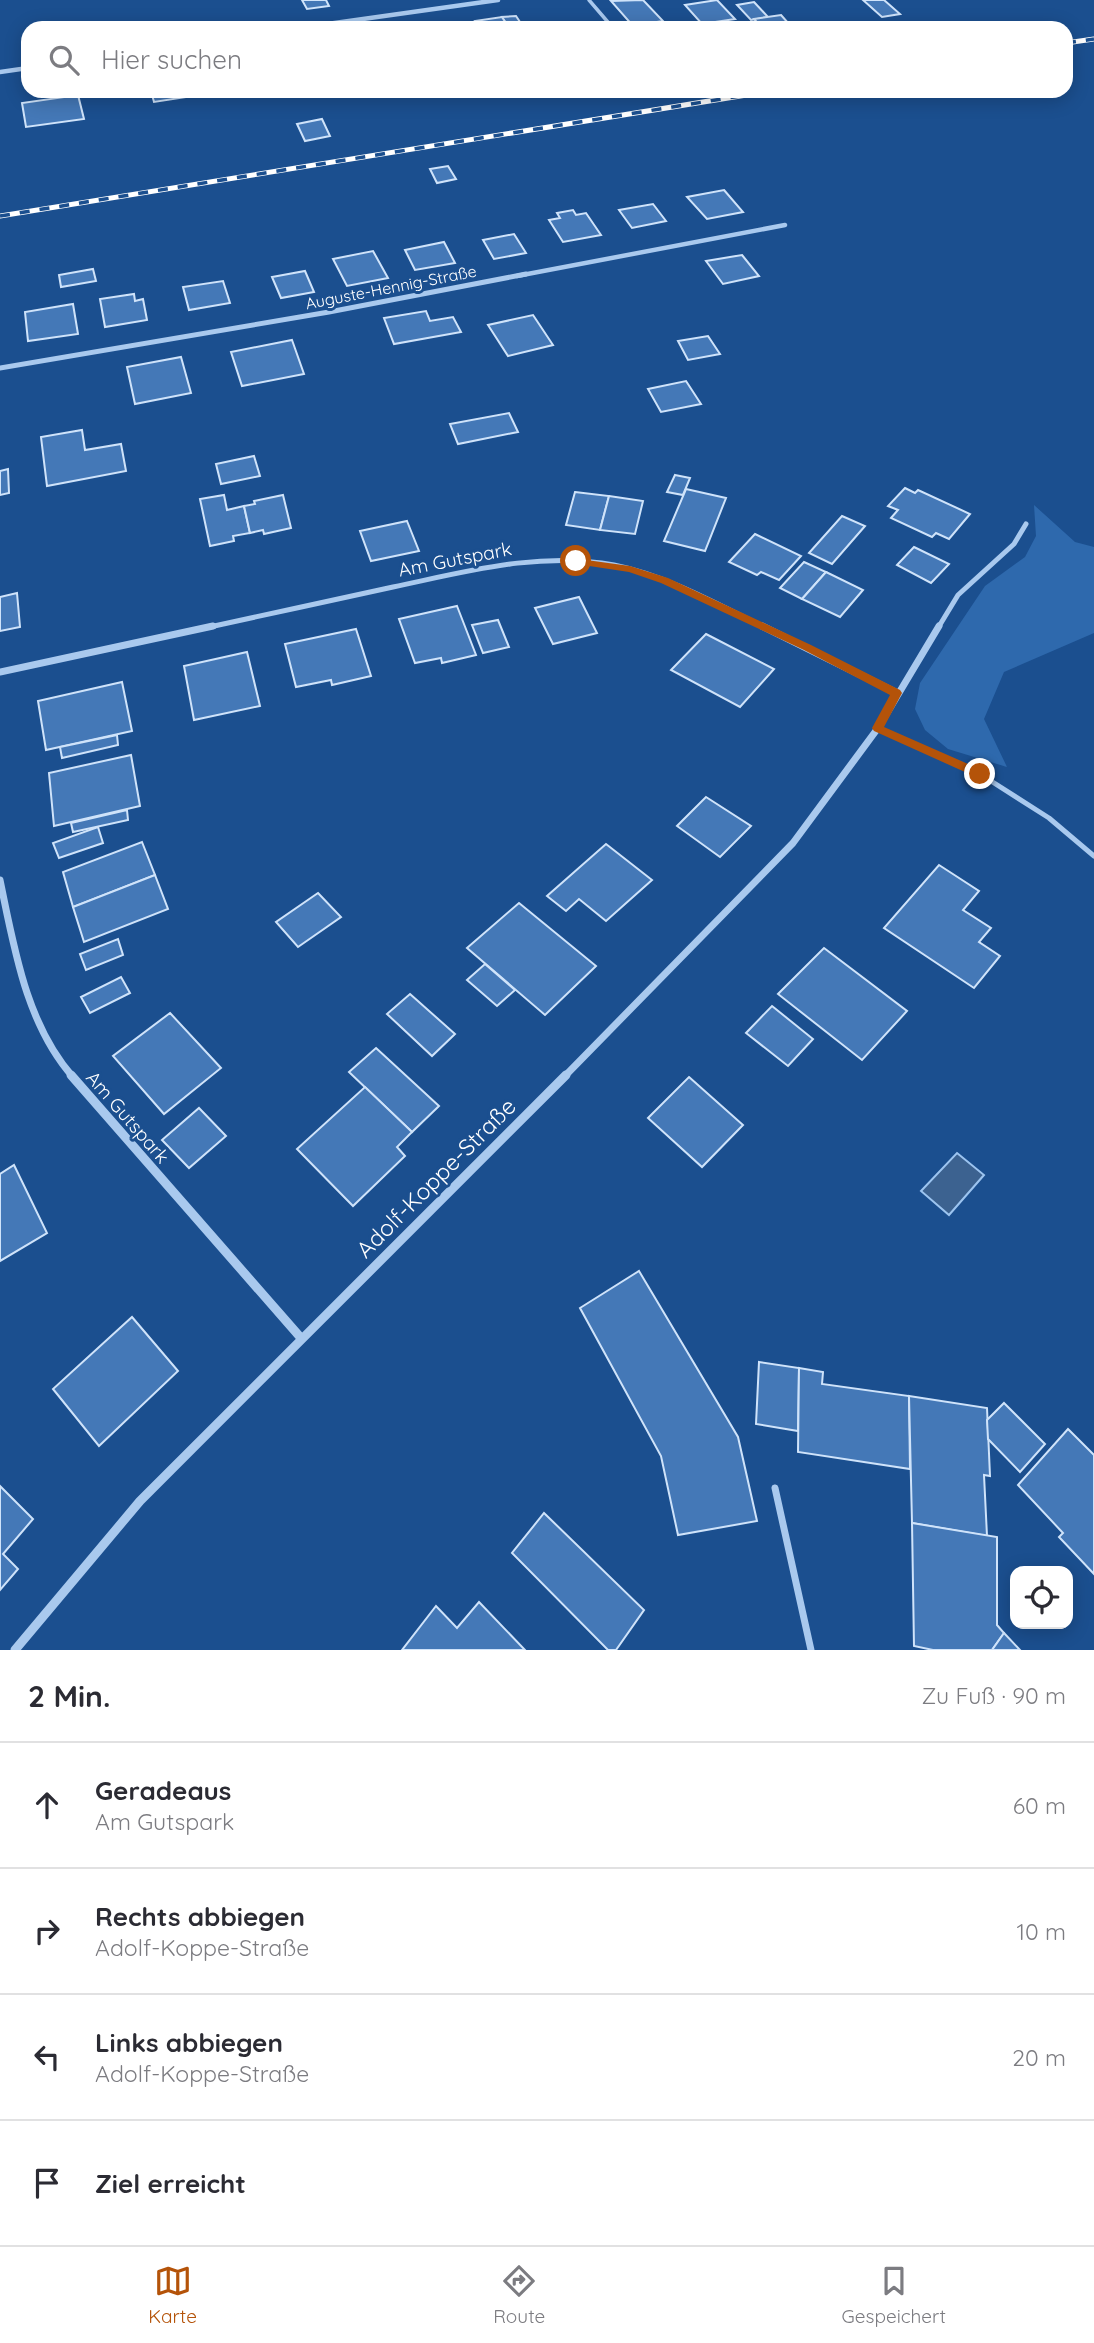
<!DOCTYPE html>
<html lang="de">
<meta charset="utf-8">
<style>
body{margin:0;font-family:Quicksand,sans-serif;background:#f7f7f7;color:#2b2b33}
.controls{position:absolute;right:21px;bottom:21px;display:grid;overflow:hidden;border-radius:14px;box-shadow:0 4px 18px #0003}
.controls button{width:63px;height:63px;display:grid;place-items:center;padding:0;border:0;border-bottom:2px solid #e1e1e2;background:#fff;color:#2b2b33;font:35px sans-serif}
.stop{position:absolute;width:21px;height:21px;margin:-16px;border:5px solid #b45309;border-radius:50%;background:#fff}
.stop.end{background:#b45309;border-color:#fff;box-shadow:0 2px 7px #0008}
.list{margin:0;padding:0;list-style:none}
h2{display:flex;justify-content:space-between;align-items:center;height:91px;margin:0;padding:0 28px;font-size:30px}
h2 small{font-size:23px;font-weight:400;color:#7c7c81}
.list li{display:grid;grid-template-columns:46px 1fr auto;gap:21px;align-items:center;box-sizing:border-box;height:126px;padding:0 28px;border-top:2px solid #e1e1e2}
.list b{display:block;font-size:26px;white-space:nowrap}
.list p{margin:0;font-size:23px;white-space:nowrap;color:#7c7c81}
.list em{font-size:23px;font-style:normal;color:#7c7c81}
.icon{flex:none;width:38px;height:38px;fill:none;stroke:currentColor;stroke-width:2;stroke-linecap:round;stroke-linejoin:round}
.map{position:relative;flex:none;width:1094px;height:1650px;overflow:hidden}
.search{position:absolute;background:#fff;box-shadow:0 4px 18px #0003;left:21px;right:21px;top:21px;height:77px;display:flex;align-items:center;gap:18px;box-sizing:border-box;padding:0 24px;border-radius:21px;color:#7c7c81;font-size:26px}
.sheet{height:595px;background:#fff}
nav{display:flex;justify-content:space-around;align-items:center;box-sizing:border-box;height:98px;border-top:2px solid #e1e1e2;background:#fff;font-size:19px;color:#7c7c81}
nav a{display:grid;justify-items:center;gap:4px}
nav .on{color:#b45309}
.map>svg:first-child{display:block}
.green{fill:#2e69ad}
.water{fill:#3c6290;stroke:#9cc4f0;stroke-width:2}
.building{fill:#4478b7;stroke:#cfe3fa;stroke-width:2}
.lines{fill:none;stroke-linecap:round;stroke-linejoin:round}
.service-far2{stroke:#a9c9ee;stroke-width:3.5}
.service-far1{stroke:#a9c9ee;stroke-width:5}
.service{stroke:#a9c9ee;stroke-width:7}
.minor-far3{stroke:#a9c9ee;stroke-width:4.5}
.minor-far2{stroke:#a9c9ee;stroke-width:5}
.minor-far1{stroke:#a9c9ee;stroke-width:7}
.minor{stroke:#a9c9ee;stroke-width:9}
.rail-casing{stroke:#fff;stroke-width:5}
.rail{stroke:#1b4f8f;stroke-width:3.5;stroke-dasharray:10;stroke-linecap:butt}
.route{fill:#b45309}
.labels{text-anchor:middle;stroke-width:6;stroke-linejoin:round;paint-order:stroke}
.far-street-label{font-size:16px;fill:#fff;stroke:#1b4f8f}
.street-label{font-size:19px;fill:#fff;stroke:#1b4f8f}
.near-street-label{font-size:23px;fill:#fff;stroke:#1b4f8f}
</style>
<div class="map">
<svg width="1094" height="1650" viewBox="0 0 1094 1650">
<rect width="100%" height="100%" fill="#1b4f8f"/>
<polygon class="green" points="1034,505 1075,542 1094,547 1094,633 1004,672 984,719 1007,767 948,749 925,730 915,709 920,683 985,586 1025,557 1036,536"/>
<polygon class="water" points="957,1153 984,1175 949,1215 921,1191"/>
<g class="building">
<polygon points="302,0 326,0 329,6 307,9"/>
<polygon points="643,0 663,21 633,26 611,1"/>
<polygon points="717,0 735,19 702,24 685,5"/>
<polygon points="863,0 884,0 900,14 882,17"/>
<polygon points="754,2 768,17 751,20 737,5"/>
<polygon points="781,15 789,24 762,28 754,19"/>
<polygon points="516,16 524,28 509,28 502,17"/>
<polygon points="502,17 509,28 479,28 475,21"/>
<polygon points="151,91 205,91 206,94 154,102"/>
<polygon points="78,95 84,119 26,127 22,103"/>
<polygon points="322,119 330,136 305,141 297,124"/>
<polygon points="448,166 456,179 437,183 430,169"/>
<polygon points="724,190 743,212 707,219 687,197"/>
<polygon points="653,204 666,221 632,228 619,210"/>
<polygon points="573,210 576,215 586,213 601,235 563,242 549,220 560,218 557,213"/>
<polygon points="514,234 526,253 494,259 483,240"/>
<polygon points="444,242 455,263 415,270 405,250"/>
<polygon points="373,251 388,278 347,286 333,259"/>
<polygon points="742,255 759,276 723,284 706,261"/>
<polygon points="93,269 96,281 61,287 59,275"/>
<polygon points="305,271 314,292 281,298 272,277"/>
<polygon points="223,281 230,303 189,310 183,287"/>
<polygon points="134,294 135,301 143,299 147,320 105,327 100,299"/>
<polygon points="73,304 78,334 28,341 25,312"/>
<polygon points="426,311 430,321 453,317 461,332 394,344 384,318"/>
<polygon points="533,315 553,345 508,356 488,325"/>
<polygon points="708,336 720,354 688,360 678,341"/>
<polygon points="292,340 304,374 242,386 231,352"/>
<polygon points="181,357 191,393 135,404 127,367"/>
<polygon points="686,381 701,404 661,412 648,389"/>
<polygon points="509,413 518,432 458,444 450,424"/>
<polygon points="82,430 85,450 121,444 126,471 47,486 41,437"/>
<polygon points="254,456 260,476 221,484 216,464"/>
<polygon points="8,469 9,493 0,495 0,471"/>
<polygon points="675,475 690,478 683,495 667,492"/>
<polygon points="905,488 915,493 918,490 970,514 949,539 936,533 932,537 891,518 898,510 888,506"/>
<polygon points="686,489 726,498 705,551 664,541"/>
<polygon points="575,492 609,496 600,530 566,525"/>
<polygon points="224,495 227,510 244,506 250,533 233,536 234,541 210,546 200,499"/>
<polygon points="283,495 291,528 264,534 263,530 250,533 244,506 255,504 254,501"/>
<polygon points="609,496 643,501 635,534 600,530"/>
<polygon points="842,516 865,526 832,564 809,553"/>
<polygon points="407,521 419,551 371,561 360,531"/>
<polygon points="755,534 801,556 779,580 761,572 757,575 729,562"/>
<polygon points="914,547 949,564 931,583 897,565"/>
<polygon points="804,562 826,572 802,599 780,588"/>
<polygon points="826,572 863,590 840,617 802,599"/>
<polygon points="17,593 20,627 0,631 0,597"/>
<polygon points="579,597 597,633 553,644 535,608"/>
<polygon points="457,606 476,655 442,663 441,658 415,663 399,619"/>
<polygon points="498,620 509,647 483,653 472,625"/>
<polygon points="356,629 371,676 332,685 331,680 296,687 285,644"/>
<polygon points="706,634 774,669 740,707 671,670"/>
<polygon points="247,652 260,706 194,720 184,666"/>
<polygon points="122,682 132,731 46,750 38,701"/>
<polygon points="117,735 118,745 62,758 60,747"/>
<polygon points="131,755 140,806 54,826 49,773"/>
<polygon points="706,797 751,826 720,857 677,826"/>
<polygon points="127,810 128,820 73,832 71,823"/>
<polygon points="98,827 103,843 59,858 53,843"/>
<polygon points="142,842 155,875 73,907 63,872"/>
<polygon points="606,844 652,880 606,921 579,899 566,911 547,896"/>
<polygon points="939,865 979,891 963,910 991,928 979,942 1000,956 974,988 884,928"/>
<polygon points="155,875 168,909 84,942 73,907"/>
<polygon points="318,893 341,917 298,947 276,922"/>
<polygon points="519,903 596,966 545,1015 467,948"/>
<polygon points="118,939 123,955 86,970 80,954"/>
<polygon points="824,948 907,1011 862,1060 778,994"/>
<polygon points="485,964 515,990 497,1006 467,980"/>
<polygon points="121,977 130,993 90,1013 81,997"/>
<polygon points="410,994 455,1034 432,1056 387,1014"/>
<polygon points="772,1006 813,1039 788,1066 746,1033"/>
<polygon points="170,1013 221,1068 164,1114 113,1056"/>
<polygon points="376,1048 439,1106 412,1132 349,1072"/>
<polygon points="689,1077 743,1125 702,1167 648,1118"/>
<polygon points="365,1087 412,1132 397,1147 405,1156 353,1206 297,1149"/>
<polygon points="199,1108 226,1136 189,1168 162,1140"/>
<polygon points="14,1165 47,1233 0,1261 0,1174"/>
<polygon points="639,1271 738,1437 757,1521 678,1535 661,1456 580,1308"/>
<polygon points="132,1317 178,1371 99,1446 53,1389"/>
<polygon points="759,1362 799,1368 798,1431 756,1424"/>
<polygon points="799,1368 823,1372 822,1384 909,1396 910,1469 798,1452"/>
<polygon points="909,1396 987,1408 990,1476 984,1475 987,1536 912,1523"/>
<polygon points="1004,1403 1045,1444 1020,1472 988,1439 987,1420"/>
<polygon points="1068,1429 1094,1455 1094,1574 1059,1537 1063,1533 1018,1485"/>
<polygon points="0,1486 33,1519 3,1554 18,1569 0,1590"/>
<polygon points="544,1513 644,1610 616,1650 608,1650 512,1553"/>
<polygon points="912,1523 997,1537 997,1625 1004,1633 992,1650 933,1650 914,1646"/>
<polygon points="479,1602 525,1650 402,1650 436,1606 457,1628"/>
<polygon points="1004,1633 1020,1650 992,1650"/>
</g>
<g class="lines">
<polyline class="service-far2" points="589,0 613,28"/>
<polyline class="service-far1" points="878,728 980,774 1049,818 1094,856"/>
<polyline class="service" points="775,1488 811,1650"/>
<g class="minor-far3">
<polyline points="243,28 246,28"/>
<polyline points="299,28 498,0"/>
<polyline points="0,72 28,68"/>
<polyline points="517,276 785,225"/>
</g>
<g class="minor-far2">
<polyline points="0,368 329,312 526,274"/>
<path d="M205,628C268,614 330,601 393,587C465,572 539,551 614,565C668,576 717,604 766,628"/>
<polyline points="938,628 958,595 1014,544 1026,524"/>
</g>
<g class="minor-far1">
<polyline points="762,626 897,693"/>
<polyline points="0,672 213,626"/>
<path d="M0,880C14,947 26,1024 73,1077"/>
<polyline points="564,1077 793,843 878,728 939,626"/>
</g>
<g class="minor">
<polyline points="71,1075 301,1338"/>
<polyline points="15,1650 140,1501 566,1075"/>
</g>
<g class="rail-casing">
<g id="rail">
<polyline points="1066,43 1094,39"/>
<polyline points="0,216 771,91"/>
</g>
</g>
<use href="#rail" class="rail"/>
</g>
<polygon class="route" points="572,558 630,566 668,578 811,645 900,690 902,693 884,727 984,771 986,774 980,778 976,777 874,731 872,728 890,695 804,650 661,583 629,572 576,564 571,561"/>
<g class="labels">
<g class="far-street-label">
<text transform="translate(391 287) rotate(-11)" y="6">Auguste-Hennig-Straße</text>
</g>
<g class="street-label">
<text transform="translate(455 559) rotate(-11)" y="7">Am Gutspark</text>
<text transform="translate(128 1117) rotate(49)" y="7">Am Gutspark</text>
</g>
<g class="near-street-label">
<text transform="translate(436 1178) rotate(-45)" y="8">Adolf-Koppe-Straße</text>
</g>
</g>
</svg>
<div class="controls">
<button><svg class="icon" aria-label="locate" viewBox="0 0 24 24"><circle cx="12" cy="12" r="6"/><path d="M12 2v4M12 18v4M2 12h4M18 12h4"/></svg></button>
</div>
<div class="stop" style="left:576px;top:561px"></div>
<div class="stop end" style="left:980px;top:774px"></div>
<div class="search"><svg class="icon" aria-label="search" viewBox="0 0 24 24"><circle cx="10" cy="10" r="6"/><path d="M15 15l6 6"/></svg>Hier suchen</div>
</div>
<section class="sheet">
<h2>2 Min.<small>Zu Fuß · 90 m</small></h2>
<ul class="list">
<li><svg class="icon" aria-label="ahead" viewBox="0 0 24 24"><path d="M12 20V5M6 11l6-6 6 6"/></svg><div><b>Geradeaus</b><p>Am Gutspark</p></div><em>60 m</em></li>
<li><svg class="icon" aria-label="right" viewBox="0 0 24 24"><path d="M7 20v-9h11M14 6l5 5-5 5"/></svg><div><b>Rechts abbiegen</b><p>Adolf-Koppe-Straße</p></div><em>10 m</em></li>
<li><svg class="icon" aria-label="left" viewBox="0 0 24 24"><path d="M17 20v-9H6M10 6l-5 5 5 5"/></svg><div><b>Links abbiegen</b><p>Adolf-Koppe-Straße</p></div><em>20 m</em></li>
<li><svg class="icon" aria-label="arrive" viewBox="0 0 24 24"><path d="M6 21V4h12l-3 4 3 4H6"/></svg><div><b>Ziel erreicht</b></div></li>
</ul>
</section>
<nav>
<a class="on"><svg class="icon" aria-label="map" viewBox="0 0 24 24"><path d="M3 6l6-2 6 2 6-2v14l-6 2-6-2-6 2zM9 4v14M15 6v14"/></svg>Karte</a>
<a><svg class="icon" aria-label="directions" viewBox="0 0 24 24"><path d="M12 3l9 9-9 9-9-9zM9 14v-3h6M13 9l2 2-2 2"/></svg>Route</a>
<a><svg class="icon" aria-label="saved" viewBox="0 0 24 24"><path d="M7 4h10v16l-5-4-5 4z"/></svg>Gespeichert</a>
</nav>
